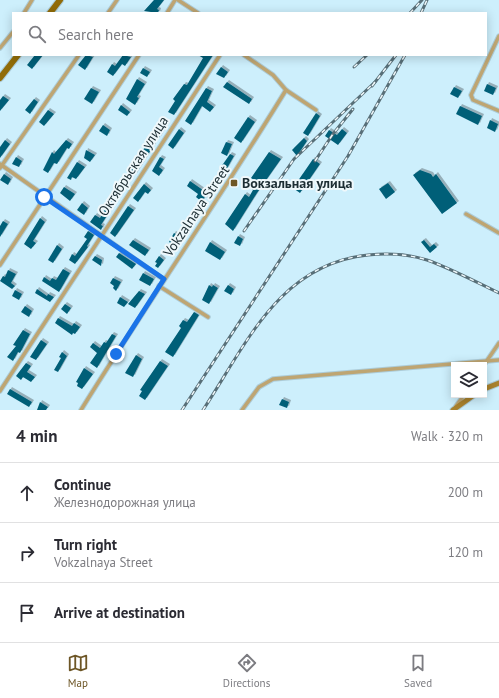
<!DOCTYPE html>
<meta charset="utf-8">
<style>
body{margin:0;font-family:"PT Sans",sans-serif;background:#f7f7f7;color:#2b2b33}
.controls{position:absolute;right:12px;bottom:12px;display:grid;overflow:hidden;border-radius:0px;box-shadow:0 2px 10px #0003}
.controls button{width:36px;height:36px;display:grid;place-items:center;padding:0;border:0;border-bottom:1px solid #e1e1e2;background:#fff;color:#2b2b33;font:20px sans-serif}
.stop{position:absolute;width:12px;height:12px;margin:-9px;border:3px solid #1a73e8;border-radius:50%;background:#fff}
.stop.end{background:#1a73e8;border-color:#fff;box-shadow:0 1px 4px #0008}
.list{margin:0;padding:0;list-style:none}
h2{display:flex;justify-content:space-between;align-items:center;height:52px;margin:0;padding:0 16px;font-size:17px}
h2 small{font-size:13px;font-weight:400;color:#7c7c81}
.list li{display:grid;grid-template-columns:26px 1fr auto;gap:12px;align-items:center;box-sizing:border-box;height:60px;padding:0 16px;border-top:1px solid #e1e1e2}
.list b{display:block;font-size:15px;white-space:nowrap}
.list p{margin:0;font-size:13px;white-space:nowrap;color:#7c7c81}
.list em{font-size:13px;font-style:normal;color:#7c7c81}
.icon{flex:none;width:22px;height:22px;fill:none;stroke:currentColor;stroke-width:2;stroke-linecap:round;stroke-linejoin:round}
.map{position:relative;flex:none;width:499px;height:410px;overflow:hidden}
.search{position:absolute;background:#fff;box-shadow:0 2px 10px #0003;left:12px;right:12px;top:12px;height:44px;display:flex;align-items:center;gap:10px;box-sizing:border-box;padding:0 14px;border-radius:0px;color:#7c7c81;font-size:15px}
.sheet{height:232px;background:#fff}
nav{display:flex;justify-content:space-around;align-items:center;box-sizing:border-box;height:56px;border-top:1px solid #e1e1e2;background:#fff;font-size:11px;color:#7c7c81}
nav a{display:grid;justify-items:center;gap:2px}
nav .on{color:#6d5626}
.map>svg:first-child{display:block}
.building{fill:#065f78;filter:url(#shadow)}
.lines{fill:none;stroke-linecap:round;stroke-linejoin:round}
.street-casing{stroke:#adccd8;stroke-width:5.5}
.secondary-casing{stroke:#adccd8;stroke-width:7}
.primary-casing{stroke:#adccd8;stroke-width:8}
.street{stroke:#bea572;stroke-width:3.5}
.secondary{stroke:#a9822d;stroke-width:5}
.primary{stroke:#916c08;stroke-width:6}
.rail-casing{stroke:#586f78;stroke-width:3}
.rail{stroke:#eff8fb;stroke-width:1.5;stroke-dasharray:4.5;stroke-linecap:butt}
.route{stroke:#1a73e8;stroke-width:5}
.poi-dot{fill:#6d5626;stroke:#eff8fb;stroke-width:1.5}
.labels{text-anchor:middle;stroke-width:4;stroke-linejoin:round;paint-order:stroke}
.street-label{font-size:14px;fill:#1c2d33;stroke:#eff8fb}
.poi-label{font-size:14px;font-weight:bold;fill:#1c2d33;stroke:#eff8fb;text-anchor:start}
</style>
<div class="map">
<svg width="499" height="410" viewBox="0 0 499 410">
<defs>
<filter id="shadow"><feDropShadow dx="2" dy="-2" stdDeviation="0" flood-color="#0004"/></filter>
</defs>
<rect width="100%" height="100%" fill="#cdeffc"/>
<g class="building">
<polygon points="154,0 164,0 157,9 159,10 158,13 144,11"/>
<polygon points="35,55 43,55 32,69 27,65"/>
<polygon points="86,55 93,57 85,70 78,65"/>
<polygon points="123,55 131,57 125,66 122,64 113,76 107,72 112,64 115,66"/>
<polygon points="198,55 213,55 174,115 168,112 175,101 173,99 184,84 187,85 203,58"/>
<polygon points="221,67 228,72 224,78 216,74"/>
<polygon points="143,68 150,72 147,77 140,73"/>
<polygon points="137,79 145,84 137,97 139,98 135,105 126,99"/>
<polygon points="227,82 252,99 249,104 223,87"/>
<polygon points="487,84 496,88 493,95 484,91"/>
<polygon points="454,87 462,91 458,98 450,94"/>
<polygon points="91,88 99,92 92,104 84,99"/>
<polygon points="206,88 212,91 207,102 214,107 210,112 202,106 191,125 185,121"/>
<polygon points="3,96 9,100 0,111 0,100"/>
<polygon points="34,99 38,102 30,114 25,110"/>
<polygon points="121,105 130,112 127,116 118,110"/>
<polygon points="460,106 482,116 478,125 456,114"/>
<polygon points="48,110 54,114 44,126 39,122"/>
<polygon points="316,113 320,116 308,136 303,133"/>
<polygon points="248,117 255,122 241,143 234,138"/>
<polygon points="164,120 168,123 159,138 153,135"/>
<polygon points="490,120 498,124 495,132 487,128"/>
<polygon points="103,125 110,130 107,136 99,131"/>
<polygon points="179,129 184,133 173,149 168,145"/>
<polygon points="342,129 347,133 338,145 325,136 329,130 337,135"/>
<polygon points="304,138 307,141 297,156 292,150"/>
<polygon points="5,140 10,144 0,158 0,147"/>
<polygon points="66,140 72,144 69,149 67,148 57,164 54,163 48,173 43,170 52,152 54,154"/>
<polygon points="149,141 154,145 135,175 129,171"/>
<polygon points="226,142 232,144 227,156 221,153"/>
<polygon points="86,150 95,155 90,162 84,158"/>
<polygon points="269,152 281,159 257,193 233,231 225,224 245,194 249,197 253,190 249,187 254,180 251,178"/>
<polygon points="230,154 234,156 226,170 221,167"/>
<polygon points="16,157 22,161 19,167 12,164"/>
<polygon points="160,157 164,159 159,167 163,170 159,176 152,171"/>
<polygon points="313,159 320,164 300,193 293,188"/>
<polygon points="77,162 85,167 76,179 72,177 71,180 67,178"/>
<polygon points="420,170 431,174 433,177 436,174 457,203 442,214 413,175"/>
<polygon points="4,174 11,179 8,185 0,180"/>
<polygon points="190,181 210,195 208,198 205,196 202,202 196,197 198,194 187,186"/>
<polygon points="388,183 395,192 386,199 379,189"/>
<polygon points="144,184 151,190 148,194 145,192 138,202 133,198"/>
<polygon points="64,187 75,194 70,201 60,193"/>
<polygon points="117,188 122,192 101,225 103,226 101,230 90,222 95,215 100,218 107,206 105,204"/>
<polygon points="82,203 88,208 84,215 77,210"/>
<polygon points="128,206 134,210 115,237 110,233"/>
<polygon points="40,218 45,222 33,241 36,243 31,249 24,244"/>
<polygon points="3,221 8,224 0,237 0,226"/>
<polygon points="88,231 94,235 87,246 88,247 75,264 69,260 72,254 75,256 87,239 84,237"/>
<polygon points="174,233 179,236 174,245 169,242"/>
<polygon points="238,236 243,239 240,246 234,243"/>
<polygon points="133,240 149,250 145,256 129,245"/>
<polygon points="424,240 430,247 434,244 437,247 430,253 421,242"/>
<polygon points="210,242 225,252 220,260 205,251"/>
<polygon points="57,245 62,249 53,263 48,260"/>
<polygon points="119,253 136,264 132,269 116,257"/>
<polygon points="95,256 102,260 101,266 92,260"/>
<polygon points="159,256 164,260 158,268 155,266 157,263 155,262"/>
<polygon points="63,269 70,273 59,292 42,281 44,277 50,281 52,278 56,280"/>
<polygon points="8,270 16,274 11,283 15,286 12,289 0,281 3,276 5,277"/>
<polygon points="143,273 154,279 150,286 139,280"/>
<polygon points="113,278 121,282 116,291 113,288 114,286 110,283"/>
<polygon points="209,285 212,287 213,285 218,288 209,304 202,300"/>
<polygon points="228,285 234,289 231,295 224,291"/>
<polygon points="37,289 47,296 48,294 54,297 50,302 35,293"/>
<polygon points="15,290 22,294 19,300 12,296"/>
<polygon points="139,291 145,294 135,308 128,304"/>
<polygon points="120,297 128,302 124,307 117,303"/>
<polygon points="65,304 71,308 67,314 61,309"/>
<polygon points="25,306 32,311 29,317 21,312"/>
<polygon points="194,312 199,315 173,357 165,352 181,328 179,326 183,320 187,322"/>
<polygon points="58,318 72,326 74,323 80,327 75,334 73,333 72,335 55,323"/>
<polygon points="23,330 30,334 20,353 18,352 13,361 7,357 16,346 13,345"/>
<polygon points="112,334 116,336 97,368 90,363 97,353 90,347 93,343 100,348 104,342 106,343"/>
<polygon points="41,340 47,344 36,360 30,357"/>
<polygon points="62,352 67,356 58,372 54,370 61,358 59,357"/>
<polygon points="136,355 142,359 133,377 125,373"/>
<polygon points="160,361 168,366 145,400 139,396 142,391 140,390"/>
<polygon points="26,363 31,366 27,372 35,377 31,382 23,377 21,380 16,376"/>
<polygon points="84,368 93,374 82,389 77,386 78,383 76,382"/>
<polygon points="10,389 32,402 29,407 7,394"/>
<polygon points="282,399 289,402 287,408 279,405"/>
<polygon points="40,402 48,407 46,410 37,410"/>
</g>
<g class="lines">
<g class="street-casing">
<g id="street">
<polyline points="178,0 198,13"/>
<polyline points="24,13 32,0"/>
<polyline points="108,13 117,0"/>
<polyline points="167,13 175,0"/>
<polyline points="499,36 471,95 473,100 499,111"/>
<polyline points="0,48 13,32"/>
<polyline points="244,55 273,75 286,90 316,110"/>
<polyline points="0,164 163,279"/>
<polyline points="0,168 79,55"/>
<polyline points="466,214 499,233"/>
<polyline points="0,265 139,55"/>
<polyline points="159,286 208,317"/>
<polyline points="484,365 499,343"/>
<polyline points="0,391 220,55"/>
<polyline points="456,406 464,395"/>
<path d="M81,410C148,302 220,198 286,90"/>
<polyline points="242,410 259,387 273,379 499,360"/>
</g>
</g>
<g class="secondary-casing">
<g id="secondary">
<polyline points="484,389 499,383"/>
<polyline points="453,410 474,395"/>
</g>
</g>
<g class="primary-casing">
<g id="primary">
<polyline points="50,13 60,0"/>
<polyline points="0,78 18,55"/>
</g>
</g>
<use href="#street" class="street"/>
<use href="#secondary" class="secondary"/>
<use href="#primary" class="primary"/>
<g class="rail-casing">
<g id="rail">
<polyline points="410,13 422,0"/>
<polyline points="421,13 427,0"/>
<polyline points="354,67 367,55"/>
<polyline points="372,86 396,55"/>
<polyline points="315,161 333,134 353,109"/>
<polyline points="244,231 294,159 375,82"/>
<polyline points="182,410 348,156 405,55"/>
<path d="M203,410C246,345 279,264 368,255C387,253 408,254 427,260C452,269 476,282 499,293"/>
</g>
</g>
<use href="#rail" class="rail"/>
</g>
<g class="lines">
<polyline class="route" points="44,197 164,279 116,354"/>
</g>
<rect class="poi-dot" x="230" y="179" width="8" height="8" rx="2"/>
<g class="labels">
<g class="street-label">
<text transform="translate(133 166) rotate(-57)" y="5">Октябрьская улица</text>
<text transform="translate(196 211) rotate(-56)" y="5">Vokzalnaya Street</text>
</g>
<g class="poi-label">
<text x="242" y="188">Вокзальная улица</text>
</g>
</g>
</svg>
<div class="controls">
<button><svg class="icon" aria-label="layers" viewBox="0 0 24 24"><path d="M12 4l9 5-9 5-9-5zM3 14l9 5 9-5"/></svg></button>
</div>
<div class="stop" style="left:44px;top:197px"></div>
<div class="stop end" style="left:116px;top:354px"></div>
<div class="search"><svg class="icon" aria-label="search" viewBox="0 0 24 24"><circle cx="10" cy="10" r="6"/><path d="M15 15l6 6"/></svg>Search here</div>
</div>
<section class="sheet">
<h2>4 min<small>Walk · 320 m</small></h2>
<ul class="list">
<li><svg class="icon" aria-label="ahead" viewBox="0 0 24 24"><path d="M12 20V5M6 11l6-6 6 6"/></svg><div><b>Continue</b><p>Железнодорожная улица</p></div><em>200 m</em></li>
<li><svg class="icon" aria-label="right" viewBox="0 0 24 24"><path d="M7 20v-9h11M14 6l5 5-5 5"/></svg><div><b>Turn right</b><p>Vokzalnaya Street</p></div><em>120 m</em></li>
<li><svg class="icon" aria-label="arrive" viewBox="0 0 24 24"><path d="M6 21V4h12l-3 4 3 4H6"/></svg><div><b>Arrive at destination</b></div></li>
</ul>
</section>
<nav>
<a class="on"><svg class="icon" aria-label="map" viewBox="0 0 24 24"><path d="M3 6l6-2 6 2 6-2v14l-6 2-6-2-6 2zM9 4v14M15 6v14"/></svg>Map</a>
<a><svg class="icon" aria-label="directions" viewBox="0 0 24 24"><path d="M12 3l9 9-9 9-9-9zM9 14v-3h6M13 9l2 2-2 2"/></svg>Directions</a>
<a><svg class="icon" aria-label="saved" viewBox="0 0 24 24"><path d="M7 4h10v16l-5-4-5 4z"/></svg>Saved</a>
</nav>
